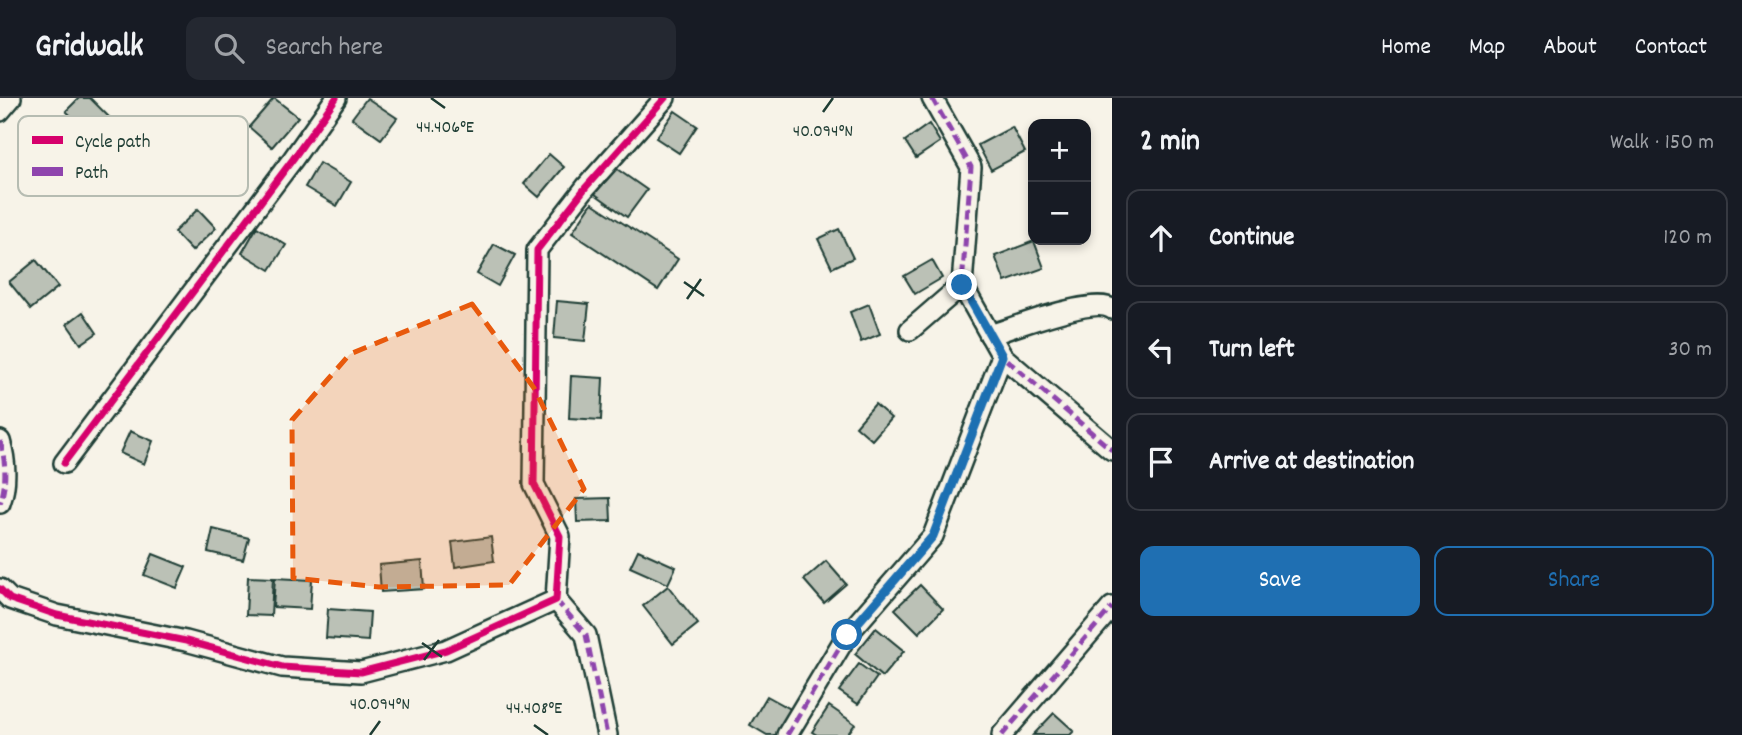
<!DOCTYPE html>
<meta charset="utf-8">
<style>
body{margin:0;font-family:Dekko,sans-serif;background:#242831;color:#f1f3f6}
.controls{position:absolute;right:21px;top:21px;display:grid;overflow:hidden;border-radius:14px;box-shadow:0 4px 10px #0003}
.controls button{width:63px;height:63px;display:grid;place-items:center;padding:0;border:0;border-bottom:2px solid #363941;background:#171b24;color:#f1f3f6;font:35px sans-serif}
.stop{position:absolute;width:21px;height:21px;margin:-16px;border:5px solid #1f6fb2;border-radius:50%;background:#fff}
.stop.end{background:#1f6fb2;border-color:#fff;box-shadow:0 2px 7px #0008}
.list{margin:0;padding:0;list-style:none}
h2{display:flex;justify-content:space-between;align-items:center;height:91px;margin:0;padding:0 28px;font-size:30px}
h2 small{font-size:23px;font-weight:400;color:#9ea1a6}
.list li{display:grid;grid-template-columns:46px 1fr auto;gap:21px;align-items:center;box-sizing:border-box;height:98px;margin:0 14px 14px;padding:0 14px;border:2px solid #363941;border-radius:14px}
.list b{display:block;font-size:26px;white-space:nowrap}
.list em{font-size:23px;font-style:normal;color:#9ea1a6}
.actions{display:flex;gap:14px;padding:21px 28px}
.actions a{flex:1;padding:16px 0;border:2px solid #1f6fb2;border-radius:14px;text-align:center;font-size:24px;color:#1f6fb2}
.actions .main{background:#1f6fb2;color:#fff}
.icon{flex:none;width:38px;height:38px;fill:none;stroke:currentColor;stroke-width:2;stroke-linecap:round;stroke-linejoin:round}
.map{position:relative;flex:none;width:1112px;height:637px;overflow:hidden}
header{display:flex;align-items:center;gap:42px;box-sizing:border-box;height:98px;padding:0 35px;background:#171b24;border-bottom:2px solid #363941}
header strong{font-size:33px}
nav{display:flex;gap:38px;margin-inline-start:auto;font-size:24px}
.search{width:490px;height:63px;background:#242831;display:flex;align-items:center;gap:18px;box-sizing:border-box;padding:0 24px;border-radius:14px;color:#9ea1a6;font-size:26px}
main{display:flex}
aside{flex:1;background:#171b24}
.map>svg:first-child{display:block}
.building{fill:#bbc1b6;stroke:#1f3d34;stroke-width:2}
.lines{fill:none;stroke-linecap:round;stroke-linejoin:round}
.minor-casing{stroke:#1f3d34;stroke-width:24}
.minor{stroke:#f7f3e8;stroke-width:19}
.quiet{stroke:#8e44ad;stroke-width:5;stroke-dasharray:10 5;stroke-linecap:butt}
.cycleway-casing{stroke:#f7f3e8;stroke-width:11}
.cycleway{stroke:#d6006c;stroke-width:7}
.route{stroke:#1f6fb2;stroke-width:9}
.marked{fill:#e8590c;fill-opacity:0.2;stroke:#e8590c;stroke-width:5;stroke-dasharray:14 9;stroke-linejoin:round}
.ticks{fill:none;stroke:#1f3d34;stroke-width:2.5}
.key{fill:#f7f3e8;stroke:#b6bcb2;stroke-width:2}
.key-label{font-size:19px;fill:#1f3d34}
.ticks-label{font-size:18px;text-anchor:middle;fill:#1f3d34;stroke:#f7f3e8;stroke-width:5;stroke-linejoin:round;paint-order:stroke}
</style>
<header>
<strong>Gridwalk</strong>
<div class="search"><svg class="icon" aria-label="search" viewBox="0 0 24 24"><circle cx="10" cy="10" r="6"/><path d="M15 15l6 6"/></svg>Search here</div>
<nav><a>Home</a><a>Map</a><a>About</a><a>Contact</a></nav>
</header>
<main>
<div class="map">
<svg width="1112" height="637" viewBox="0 0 1112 637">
<rect width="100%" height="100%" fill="#f7f3e8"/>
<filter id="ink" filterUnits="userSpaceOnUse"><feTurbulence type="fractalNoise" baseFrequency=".0143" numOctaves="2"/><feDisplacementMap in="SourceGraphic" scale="14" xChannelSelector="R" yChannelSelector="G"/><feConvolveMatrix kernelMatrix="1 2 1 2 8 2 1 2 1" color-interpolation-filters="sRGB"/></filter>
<g filter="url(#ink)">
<g class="building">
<polygon points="79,0 90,0 122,32 104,51 66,13"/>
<polygon points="274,0 298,19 272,49 249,29"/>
<polygon points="367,0 397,20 381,41 352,20"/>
<polygon points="675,13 697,28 679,55 656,40"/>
<polygon points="929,26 940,44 916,60 905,43"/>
<polygon points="1012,29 1025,54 991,72 978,47"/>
<polygon points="549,56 564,69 539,99 524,86"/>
<polygon points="319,65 351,84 337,108 305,89"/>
<polygon points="614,69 647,92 627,119 595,96"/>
<polygon points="592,105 678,161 658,192 572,135"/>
<polygon points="198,111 216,130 192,153 174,134"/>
<polygon points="257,129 286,147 270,172 242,155"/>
<polygon points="839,131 853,160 832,170 818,141"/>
<polygon points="1034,143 1044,170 1005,184 995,158"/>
<polygon points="494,146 515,157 498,188 477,176"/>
<polygon points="36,162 58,189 31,211 9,184"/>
<polygon points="932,162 942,180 915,196 904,178"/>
<polygon points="557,203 589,206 585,243 554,240"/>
<polygon points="869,206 880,236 861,244 850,214"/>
<polygon points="83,214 97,235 81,246 67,226"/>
<polygon points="571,278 603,280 601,322 569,320"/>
<polygon points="875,306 891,320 872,342 856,328"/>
<polygon points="130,333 153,343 144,366 120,355"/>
<polygon points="610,400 611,423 577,424 576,401"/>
<polygon points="213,431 249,440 243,462 208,454"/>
<polygon points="491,439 494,463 455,469 452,444"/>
<polygon points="638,452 676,469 668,486 630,469"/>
<polygon points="153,456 186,469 177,490 144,477"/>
<polygon points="422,463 424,491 381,494 379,467"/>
<polygon points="826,463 846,486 824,505 804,482"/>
<polygon points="248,479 273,480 271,518 246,517"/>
<polygon points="275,480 312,482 310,511 273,509"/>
<polygon points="920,487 943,511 919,535 895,511"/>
<polygon points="668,488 698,526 673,546 643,508"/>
<polygon points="328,511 370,514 368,543 326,540"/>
<polygon points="876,530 904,553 882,579 855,556"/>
<polygon points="859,566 877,579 858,606 839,593"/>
<polygon points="767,598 794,613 780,637 767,637 750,627"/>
<polygon points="829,608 855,626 847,637 817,637 812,634"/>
<polygon points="1054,615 1074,633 1070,637 1033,637"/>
</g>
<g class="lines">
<g class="minor-casing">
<g id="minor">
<polyline points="932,0 971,69 962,187 1002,258 1112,352"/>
<polyline points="0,13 11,0"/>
<polyline points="910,232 962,187"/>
<path d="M990,237C1012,230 1095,198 1112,211"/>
<path d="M0,343C6,363 7,386 0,405"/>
<polyline points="64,365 293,61 336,0"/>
<polyline points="0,491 10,501 57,517 186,543 282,569 361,574 446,552 556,502"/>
<polyline points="556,502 560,438 534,386 537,152 586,89 665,0"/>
<polyline points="556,502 586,537 607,637"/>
<polyline points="787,637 847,537 933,438 1002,258"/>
<polyline points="1002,637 1112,509"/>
</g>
</g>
<use href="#minor" class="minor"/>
<g class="quiet">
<polyline points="932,0 971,69 962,187 1002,258 1112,352"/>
<path d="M0,343C6,363 7,386 0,405"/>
<polyline points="556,502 586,537 607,637"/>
<polyline points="787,637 847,537 933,438 1002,258"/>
<polyline points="1002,637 1112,509"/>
</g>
<g class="cycleway-casing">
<g id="cycleway">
<polyline points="64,365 293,61 336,0"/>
<polyline points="0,491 10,501 57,517 186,543 282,569 361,574 446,552 556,502 560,438 534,386 537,152 586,89 665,0"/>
</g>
</g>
<use href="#cycleway" class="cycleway"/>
</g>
</g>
<g class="lines" filter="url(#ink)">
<polyline class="route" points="847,537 933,438 1002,258 962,187"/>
</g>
<path class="marked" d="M472,206L534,290L584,391L509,487L379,489L293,480L292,322L350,256Z"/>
<path class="ticks" d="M431,0L445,10M823,14L833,0M684,184L704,198M687,201L701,181M422,545L442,559M424,562L439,542M534,627L548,637M370,637L380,623"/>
<rect x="18" y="18" width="230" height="80" rx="10" class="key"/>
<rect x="32" y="38" width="31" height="8" fill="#d6006c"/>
<rect x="32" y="69" width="31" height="9" fill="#8e44ad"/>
<g class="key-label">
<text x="75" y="49">Cycle path</text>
<text x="75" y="80">Path</text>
</g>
<g class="ticks-label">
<text x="445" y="34">44.406°E</text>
<text x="823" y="38">40.094°N</text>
<text x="380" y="611">40.094°N</text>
<text x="534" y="615">44.408°E</text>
</g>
</svg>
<div class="controls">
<button>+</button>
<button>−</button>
</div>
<div class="stop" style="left:847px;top:537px"></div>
<div class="stop end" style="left:962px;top:187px"></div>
</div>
<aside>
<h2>2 min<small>Walk · 150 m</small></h2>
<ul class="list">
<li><svg class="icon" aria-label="ahead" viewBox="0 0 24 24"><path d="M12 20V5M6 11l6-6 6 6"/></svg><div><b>Continue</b></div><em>120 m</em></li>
<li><svg class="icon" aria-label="left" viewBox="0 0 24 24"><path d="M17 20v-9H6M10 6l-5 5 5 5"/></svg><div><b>Turn left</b></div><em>30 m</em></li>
<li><svg class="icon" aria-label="arrive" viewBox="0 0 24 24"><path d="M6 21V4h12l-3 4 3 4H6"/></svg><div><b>Arrive at destination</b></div></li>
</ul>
<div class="actions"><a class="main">Save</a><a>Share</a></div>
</aside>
</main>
